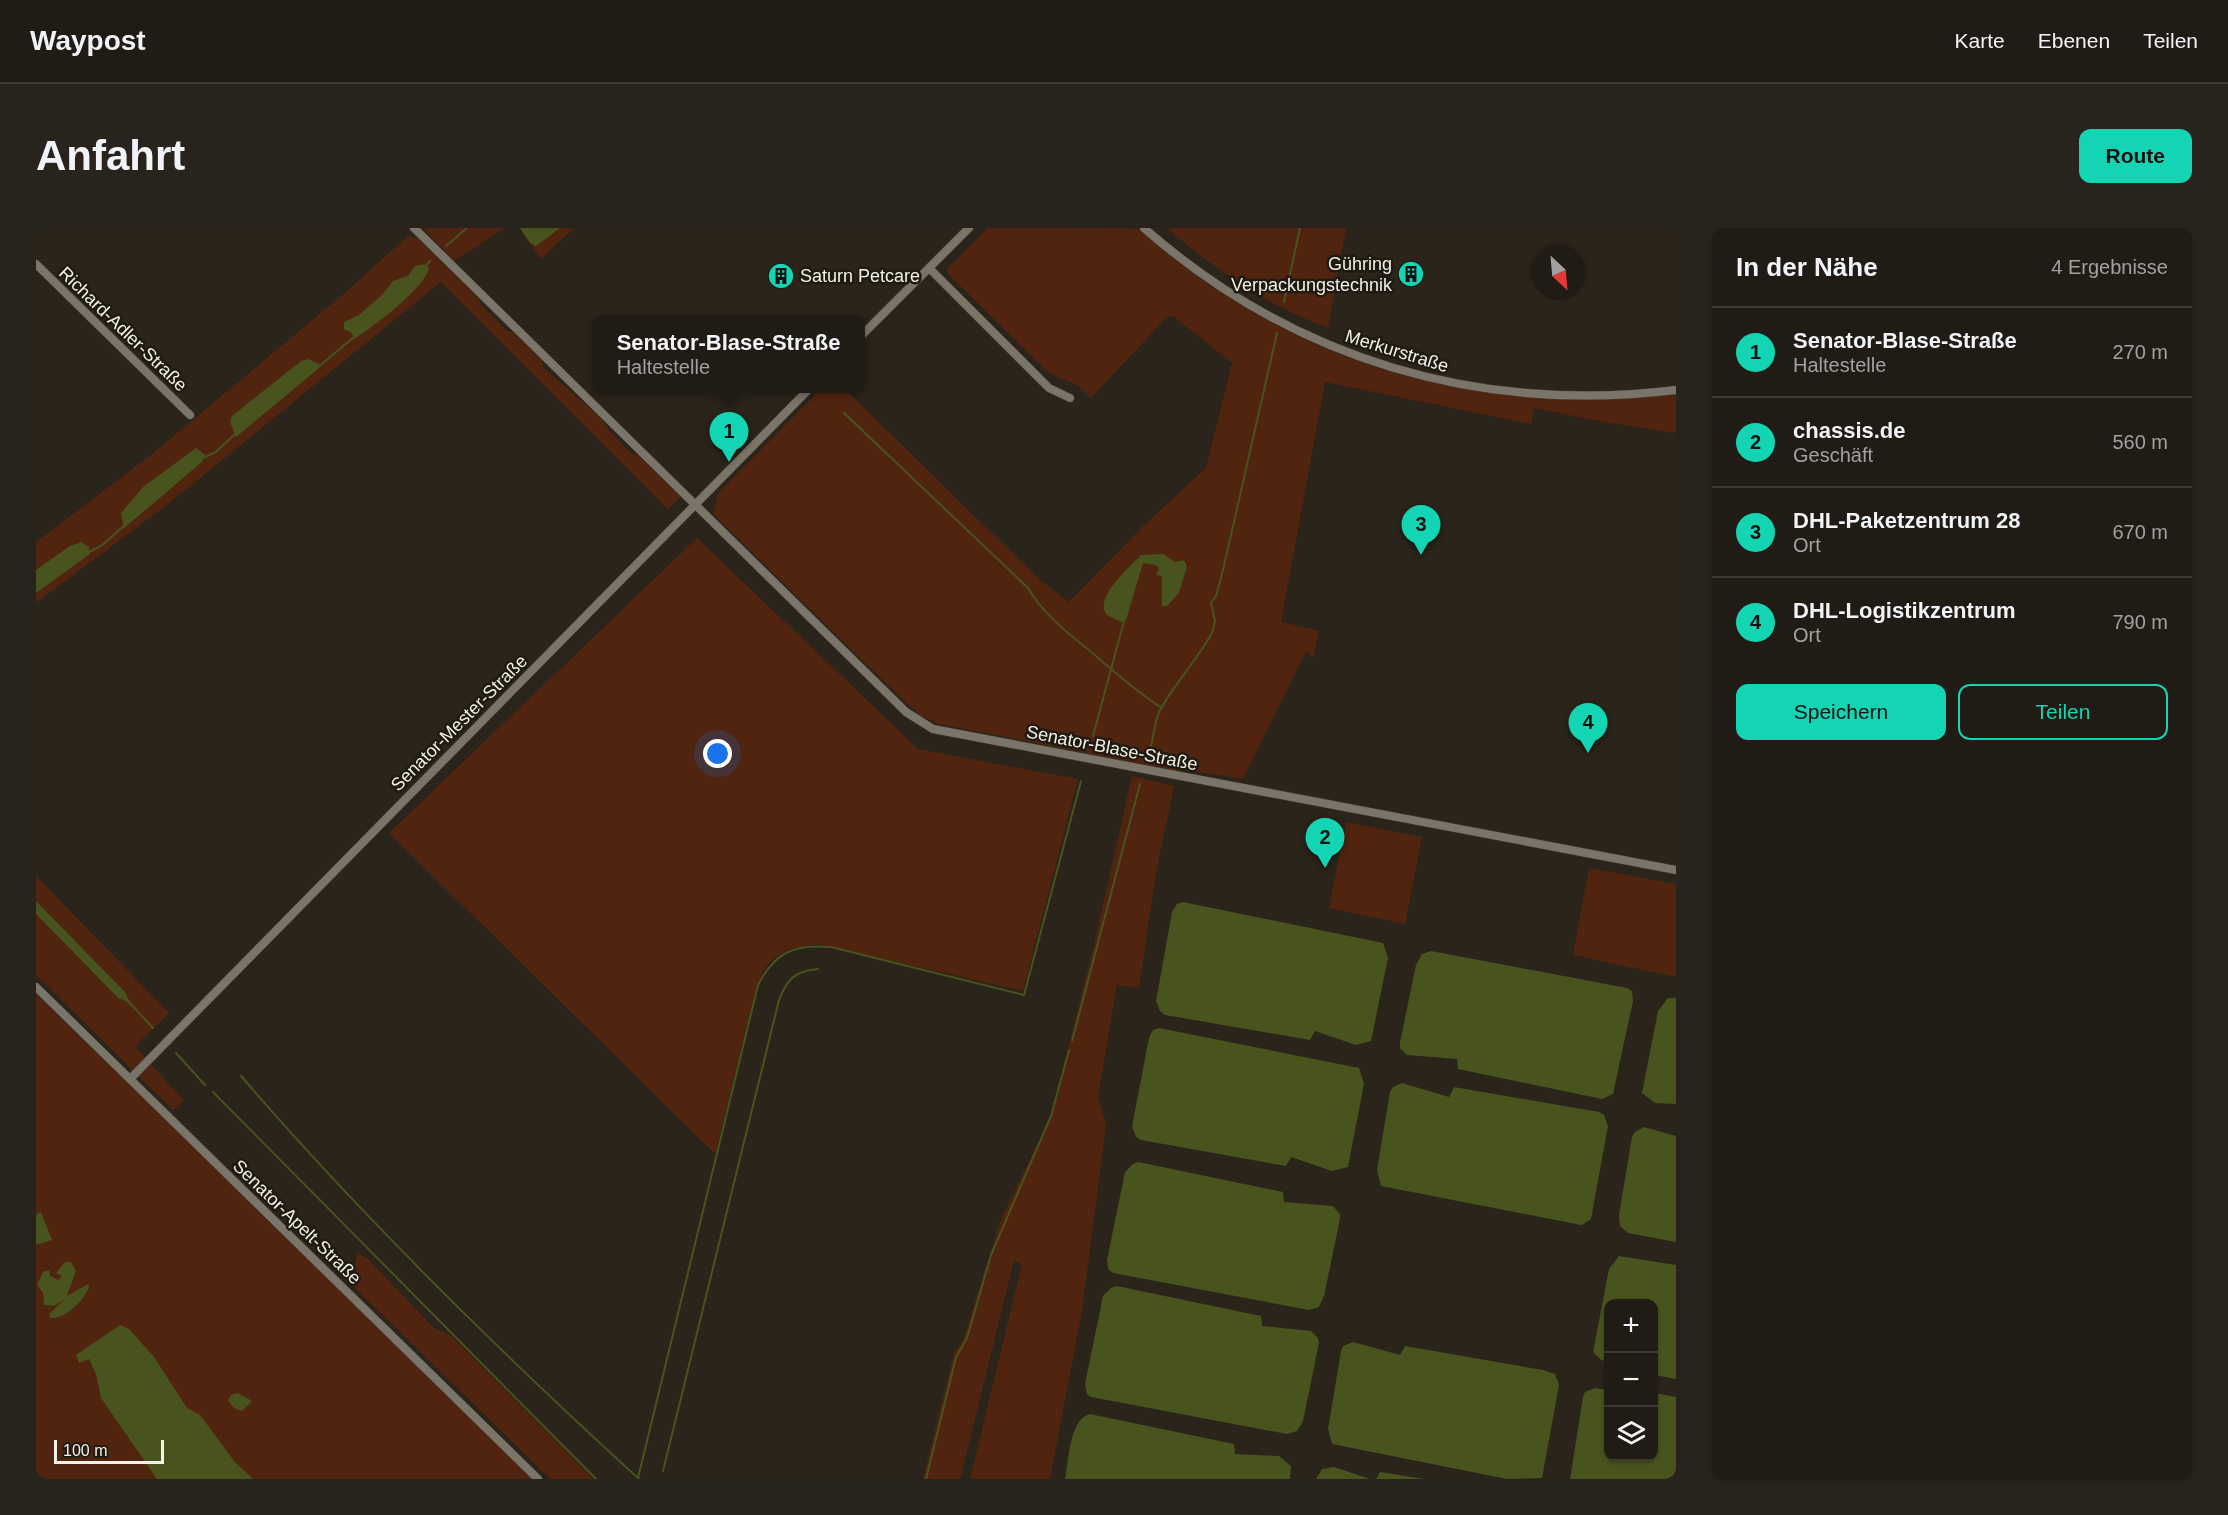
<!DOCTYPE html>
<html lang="de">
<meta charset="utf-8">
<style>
body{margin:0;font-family:Helvetica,sans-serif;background:#28241d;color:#f1f3f6}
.controls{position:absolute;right:18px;bottom:18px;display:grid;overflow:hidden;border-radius:12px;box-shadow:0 2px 4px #0004}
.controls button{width:54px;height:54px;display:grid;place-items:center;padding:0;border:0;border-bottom:2px solid #3d3934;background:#201b14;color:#f1f3f6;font:30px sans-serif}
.compass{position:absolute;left:1496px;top:18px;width:54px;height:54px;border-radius:50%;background:#201b14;box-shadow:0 2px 4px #0004;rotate:154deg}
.scale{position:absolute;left:18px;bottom:15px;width:110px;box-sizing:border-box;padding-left:6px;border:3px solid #f4f0e9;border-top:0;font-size:16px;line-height:21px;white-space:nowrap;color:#f4f0e9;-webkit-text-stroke:4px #201b11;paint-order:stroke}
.you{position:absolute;left:682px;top:526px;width:21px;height:21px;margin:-15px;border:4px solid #fff;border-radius:50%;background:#1a73e8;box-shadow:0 0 0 9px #1a73e833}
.badge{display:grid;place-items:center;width:39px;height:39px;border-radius:50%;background:#13d5b3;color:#111;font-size:20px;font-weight:700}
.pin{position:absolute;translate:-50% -50px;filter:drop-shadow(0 2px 3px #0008)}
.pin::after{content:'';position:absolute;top:32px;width:21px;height:18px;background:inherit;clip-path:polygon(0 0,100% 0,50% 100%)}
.popup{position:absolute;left:556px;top:87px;width:273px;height:78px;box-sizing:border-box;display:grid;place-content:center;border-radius:12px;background:#201b14;filter:drop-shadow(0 2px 4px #0005);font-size:20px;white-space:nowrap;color:#a2a1a0}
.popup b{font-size:22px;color:#f1f3f6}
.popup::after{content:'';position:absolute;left:50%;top:100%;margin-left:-12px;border:12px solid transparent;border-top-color:#201b14}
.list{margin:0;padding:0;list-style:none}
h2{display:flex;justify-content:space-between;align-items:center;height:78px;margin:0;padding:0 24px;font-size:26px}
h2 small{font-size:20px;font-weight:400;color:#a2a1a0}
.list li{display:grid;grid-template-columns:39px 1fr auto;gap:18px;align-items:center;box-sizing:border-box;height:90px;padding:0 24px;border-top:2px solid #3d3934}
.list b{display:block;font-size:22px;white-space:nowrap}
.list p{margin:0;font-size:20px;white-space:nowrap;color:#a2a1a0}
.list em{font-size:20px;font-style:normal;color:#a2a1a0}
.actions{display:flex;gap:12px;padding:18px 24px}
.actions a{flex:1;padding:14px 0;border:2px solid #13d5b3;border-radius:12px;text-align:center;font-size:21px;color:#13d5b3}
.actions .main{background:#13d5b3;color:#111}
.icon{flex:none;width:33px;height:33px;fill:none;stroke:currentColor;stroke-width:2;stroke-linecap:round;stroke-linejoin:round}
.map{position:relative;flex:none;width:1640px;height:1251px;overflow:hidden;border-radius:12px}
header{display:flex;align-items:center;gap:36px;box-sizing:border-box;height:84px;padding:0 30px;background:#201b14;border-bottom:2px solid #3d3934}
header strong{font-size:28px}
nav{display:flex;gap:33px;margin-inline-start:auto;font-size:21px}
.intro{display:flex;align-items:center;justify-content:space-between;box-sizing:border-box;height:144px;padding:0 36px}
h1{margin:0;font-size:42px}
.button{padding:15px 27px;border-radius:12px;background:#13d5b3;color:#111;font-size:21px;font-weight:700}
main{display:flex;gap:36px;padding:0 36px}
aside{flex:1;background:#201b14;border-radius:12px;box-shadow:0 2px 4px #0004}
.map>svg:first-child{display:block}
.green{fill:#512410}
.water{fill:#49531e}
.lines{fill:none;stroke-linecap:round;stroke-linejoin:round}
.stream{stroke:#49531e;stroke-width:2}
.minor-casing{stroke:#443f37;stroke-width:9}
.minor{stroke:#7b7468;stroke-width:8}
.labels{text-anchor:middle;stroke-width:5;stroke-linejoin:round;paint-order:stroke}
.poi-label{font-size:18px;fill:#f4f0e9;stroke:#201b11;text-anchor:end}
.street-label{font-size:18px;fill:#f4f0e9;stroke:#201b11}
</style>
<header>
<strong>Waypost</strong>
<nav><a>Karte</a><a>Ebenen</a><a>Teilen</a></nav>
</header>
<div class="intro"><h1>Anfahrt</h1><a class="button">Route</a></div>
<main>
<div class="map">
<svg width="1640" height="1251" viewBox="0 0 1640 1251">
<rect width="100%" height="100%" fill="#2a241a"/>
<g class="green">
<polygon points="387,0 469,0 418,33"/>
<polygon points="483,0 538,0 505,31"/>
<path d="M952,0C972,0 1093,0 1101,1C1113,7 1123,19 1133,27C1154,44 1177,60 1200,74C1332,156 1487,184 1640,166V205L1568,194L1498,180L1495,196L1289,154L1245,394L1283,403L1277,430L1270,423L1207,551L1142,541L1141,543L903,496L885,488L862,467L677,286L682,265L778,168L779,161H809L1003,351L1033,374L1107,298L1170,240L1196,135L1137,88L1131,89L1055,170L1043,158L1013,145L912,46L911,41Z"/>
<path d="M1131,0H1310L1292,100C1233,79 1178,41 1131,0Z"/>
<polygon points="372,8 382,11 444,72 445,77 472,104 477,104 506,133 507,139 568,193 569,198 596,226 602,227 645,269 632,281 405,54 131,277 0,375 0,314 116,226 304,69"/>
<polygon points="661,310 882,521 1042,551 987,763 782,716 753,721 739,729 728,741 721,757 679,926 353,605"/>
<polygon points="1096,548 1138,558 1120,645 1103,760 1081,757 1062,869 1070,897 1046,1083 1014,1251 934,1251 986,1036 978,1033 924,1251 887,1251 918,1125 927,1112 965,991 1015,888 1054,734"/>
<polygon points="1310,594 1386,609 1369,696 1293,680"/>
<polygon points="1553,640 1640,656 1640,749 1537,727"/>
<polygon points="0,648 133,785 99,818 148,873 137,882 0,747 0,686 82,770 94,775 89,764 0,673"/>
<polygon points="0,766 497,1251 0,1251"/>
<polygon points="321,1024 333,1032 398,1100 416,1108 557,1251 514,1251 316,1057"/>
</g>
<g class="water">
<polygon points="484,0 524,0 500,18 494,15"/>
<path d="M388,36L393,40C389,60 336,100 318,111L316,105L308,101V94L323,87L346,67L357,53L372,48L379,38Z"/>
<polygon points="272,131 283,136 282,141 200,209 194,194 196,188 265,133"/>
<polygon points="160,220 169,227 166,234 88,300 85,285 107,259"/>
<polygon points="45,314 53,319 54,326 0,365 0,342 34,318"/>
<path d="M1127,326L1139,334L1148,332L1151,338L1143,365L1131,378H1126V348L1120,347L1123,341L1120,337L1107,335L1090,392L1085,394L1071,387C1057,370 1094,339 1105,327Z"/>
<polygon points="0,673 89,764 94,775 82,770 0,686"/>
<polygon points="1147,674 1347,715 1352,730 1335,813 1320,817 1279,803 1274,812 1129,787 1124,783 1120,773 1136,684 1141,676"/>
<polygon points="1395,723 1591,760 1596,763 1597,773 1577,866 1566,871 1422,841 1421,831 1371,827 1364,820 1364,814 1380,737 1386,726"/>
<polygon points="1632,770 1640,770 1640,876 1619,875 1606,865 1622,783"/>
<polygon points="1123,800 1323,840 1328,856 1312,939 1296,943 1255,929 1250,938 1105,912 1100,909 1096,898 1113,810 1117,802"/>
<polygon points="1366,855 1413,869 1418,859 1563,884 1568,887 1572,898 1555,991 1546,997 1540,996 1345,958 1341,942 1354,864 1357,859"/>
<polygon points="1608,899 1640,908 1640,1014 1592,1005 1584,998 1583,987 1596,909 1599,904"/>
<polygon points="1102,934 1247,964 1248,974 1297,978 1304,986 1304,991 1288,1068 1283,1079 1273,1082 1077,1045 1072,1041 1071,1032 1089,944 1097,936"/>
<polygon points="5,984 16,1012 0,1017 0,987"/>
<polygon points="1583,1028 1640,1037 1640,1151 1618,1147 1618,1076 1572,1076 1572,1134 1565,1132 1557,1124 1573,1041"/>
<path d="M29,1034H35L40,1043L31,1068L52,1056L53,1059C48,1072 29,1092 14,1090L13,1086L29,1071L18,1078L8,1077L7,1065L1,1057L7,1044L13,1042L14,1048L22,1052L26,1048L20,1045Z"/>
<polygon points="1081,1058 1225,1088 1226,1098 1275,1103 1282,1110 1283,1115 1267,1193 1261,1203 1251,1206 1055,1169 1051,1166 1049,1156 1067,1068 1075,1060"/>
<polygon points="84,1097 93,1101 118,1129 151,1180 164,1187 199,1234 217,1251 121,1251 65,1170 60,1146 53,1131 43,1135 40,1127"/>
<polygon points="1317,1114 1364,1127 1369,1118 1507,1142 1519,1146 1523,1157 1506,1250 1471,1251 1296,1216 1292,1201 1305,1123 1307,1118"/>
<polygon points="1559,1160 1572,1162 1572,1228 1618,1228 1618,1165 1640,1169 1640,1251 1534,1251 1547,1169 1549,1164"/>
<polygon points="202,1165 216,1173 206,1183 198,1180 192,1172 195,1167"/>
<path d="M1054,1186L1198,1216L1199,1226L1243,1228L1255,1238L1254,1251H1029C1033,1233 1033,1191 1054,1186Z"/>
<polygon points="1298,1239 1334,1251 1280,1251 1286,1241"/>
<polygon points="1344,1244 1388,1251 1340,1251"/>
</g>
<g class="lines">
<g class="stream">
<polyline points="410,18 431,0"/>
<polyline points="388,40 394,33"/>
<polyline points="1248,74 1264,0"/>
<polyline points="281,140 318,109"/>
<path d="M808,185L992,360C1009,389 1035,407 1060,428C1082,447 1101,464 1126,480"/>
<polyline points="167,230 180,224 200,205"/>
<polyline points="53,324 65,318 89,297"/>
<polyline points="1057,508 1088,393"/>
<path d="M1111,530C1119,513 1116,497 1125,480C1140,454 1161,432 1176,405L1179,393L1175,375L1180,368L1187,342L1241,105"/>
<polyline points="92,773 117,800"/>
<polyline points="1036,813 1104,556"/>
<polyline points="140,825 169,857"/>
<path d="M205,848C328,991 464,1124 603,1251"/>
<polyline points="177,864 560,1251"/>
<path d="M627,1243L743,772C751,751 759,743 782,741"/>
<path d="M602,1250L722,757C739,724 758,716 795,719L988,767L1045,553"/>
<polyline points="890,1251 920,1129 931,1110 955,1027 1015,888 1033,822"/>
</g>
<g class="minor-casing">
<g id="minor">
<polyline points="378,0 870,484 897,501 1640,642"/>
<path d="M1108,0C1258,132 1443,186 1640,162"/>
<polyline points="0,36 154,187"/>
<polyline points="893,40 1013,160 1034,170"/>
<polyline points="825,108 933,0"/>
<polyline points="0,759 502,1251"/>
<polyline points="94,851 774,160"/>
</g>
</g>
<use href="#minor" class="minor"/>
</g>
<defs>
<g id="building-disc" transform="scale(1.35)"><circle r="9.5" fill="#13d5b3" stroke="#201b11"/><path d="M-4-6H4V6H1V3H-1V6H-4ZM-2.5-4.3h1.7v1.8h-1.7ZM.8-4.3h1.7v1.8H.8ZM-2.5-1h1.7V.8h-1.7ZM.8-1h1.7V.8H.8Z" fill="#111"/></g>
</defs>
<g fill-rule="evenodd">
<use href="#building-disc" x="1375" y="46"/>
<use href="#building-disc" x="745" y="48"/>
</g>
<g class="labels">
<g class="poi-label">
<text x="1356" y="42">Gühring<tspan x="1356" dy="21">Verpackungstechnik</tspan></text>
<text x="764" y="54" text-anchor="start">Saturn Petcare</text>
</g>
<g class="street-label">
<text transform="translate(87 101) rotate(44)" y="6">Richard-Adler-Straße</text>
<text transform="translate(1361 123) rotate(17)" y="6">Merkurstraße</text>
<text transform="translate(423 495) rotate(-45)" y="6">Senator-Mester-Straße</text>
<text transform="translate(1076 520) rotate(11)" y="6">Senator-Blase-Straße</text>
<text transform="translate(261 994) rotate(44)" y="6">Senator-Apelt-Straße</text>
</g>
</g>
</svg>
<div class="controls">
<button>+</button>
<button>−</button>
<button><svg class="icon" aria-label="layers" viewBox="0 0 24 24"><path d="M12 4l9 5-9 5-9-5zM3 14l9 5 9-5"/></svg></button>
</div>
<svg class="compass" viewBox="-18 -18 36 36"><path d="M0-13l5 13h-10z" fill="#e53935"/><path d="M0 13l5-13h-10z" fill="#a2a1a0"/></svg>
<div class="scale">100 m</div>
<div class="you"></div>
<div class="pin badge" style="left:693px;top:234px">1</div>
<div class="popup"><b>Senator-Blase-Straße</b>Haltestelle</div>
<div class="pin badge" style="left:1289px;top:640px">2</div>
<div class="pin badge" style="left:1385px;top:327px">3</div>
<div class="pin badge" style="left:1552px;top:525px">4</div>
</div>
<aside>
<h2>In der Nähe<small>4 Ergebnisse</small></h2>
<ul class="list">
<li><span class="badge">1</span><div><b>Senator-Blase-Straße</b><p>Haltestelle</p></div><em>270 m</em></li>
<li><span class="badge">2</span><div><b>chassis.de</b><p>Geschäft</p></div><em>560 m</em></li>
<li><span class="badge">3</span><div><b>DHL-Paketzentrum 28</b><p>Ort</p></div><em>670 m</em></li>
<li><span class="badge">4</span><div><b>DHL-Logistikzentrum</b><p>Ort</p></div><em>790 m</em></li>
</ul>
<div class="actions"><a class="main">Speichern</a><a>Teilen</a></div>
</aside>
</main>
